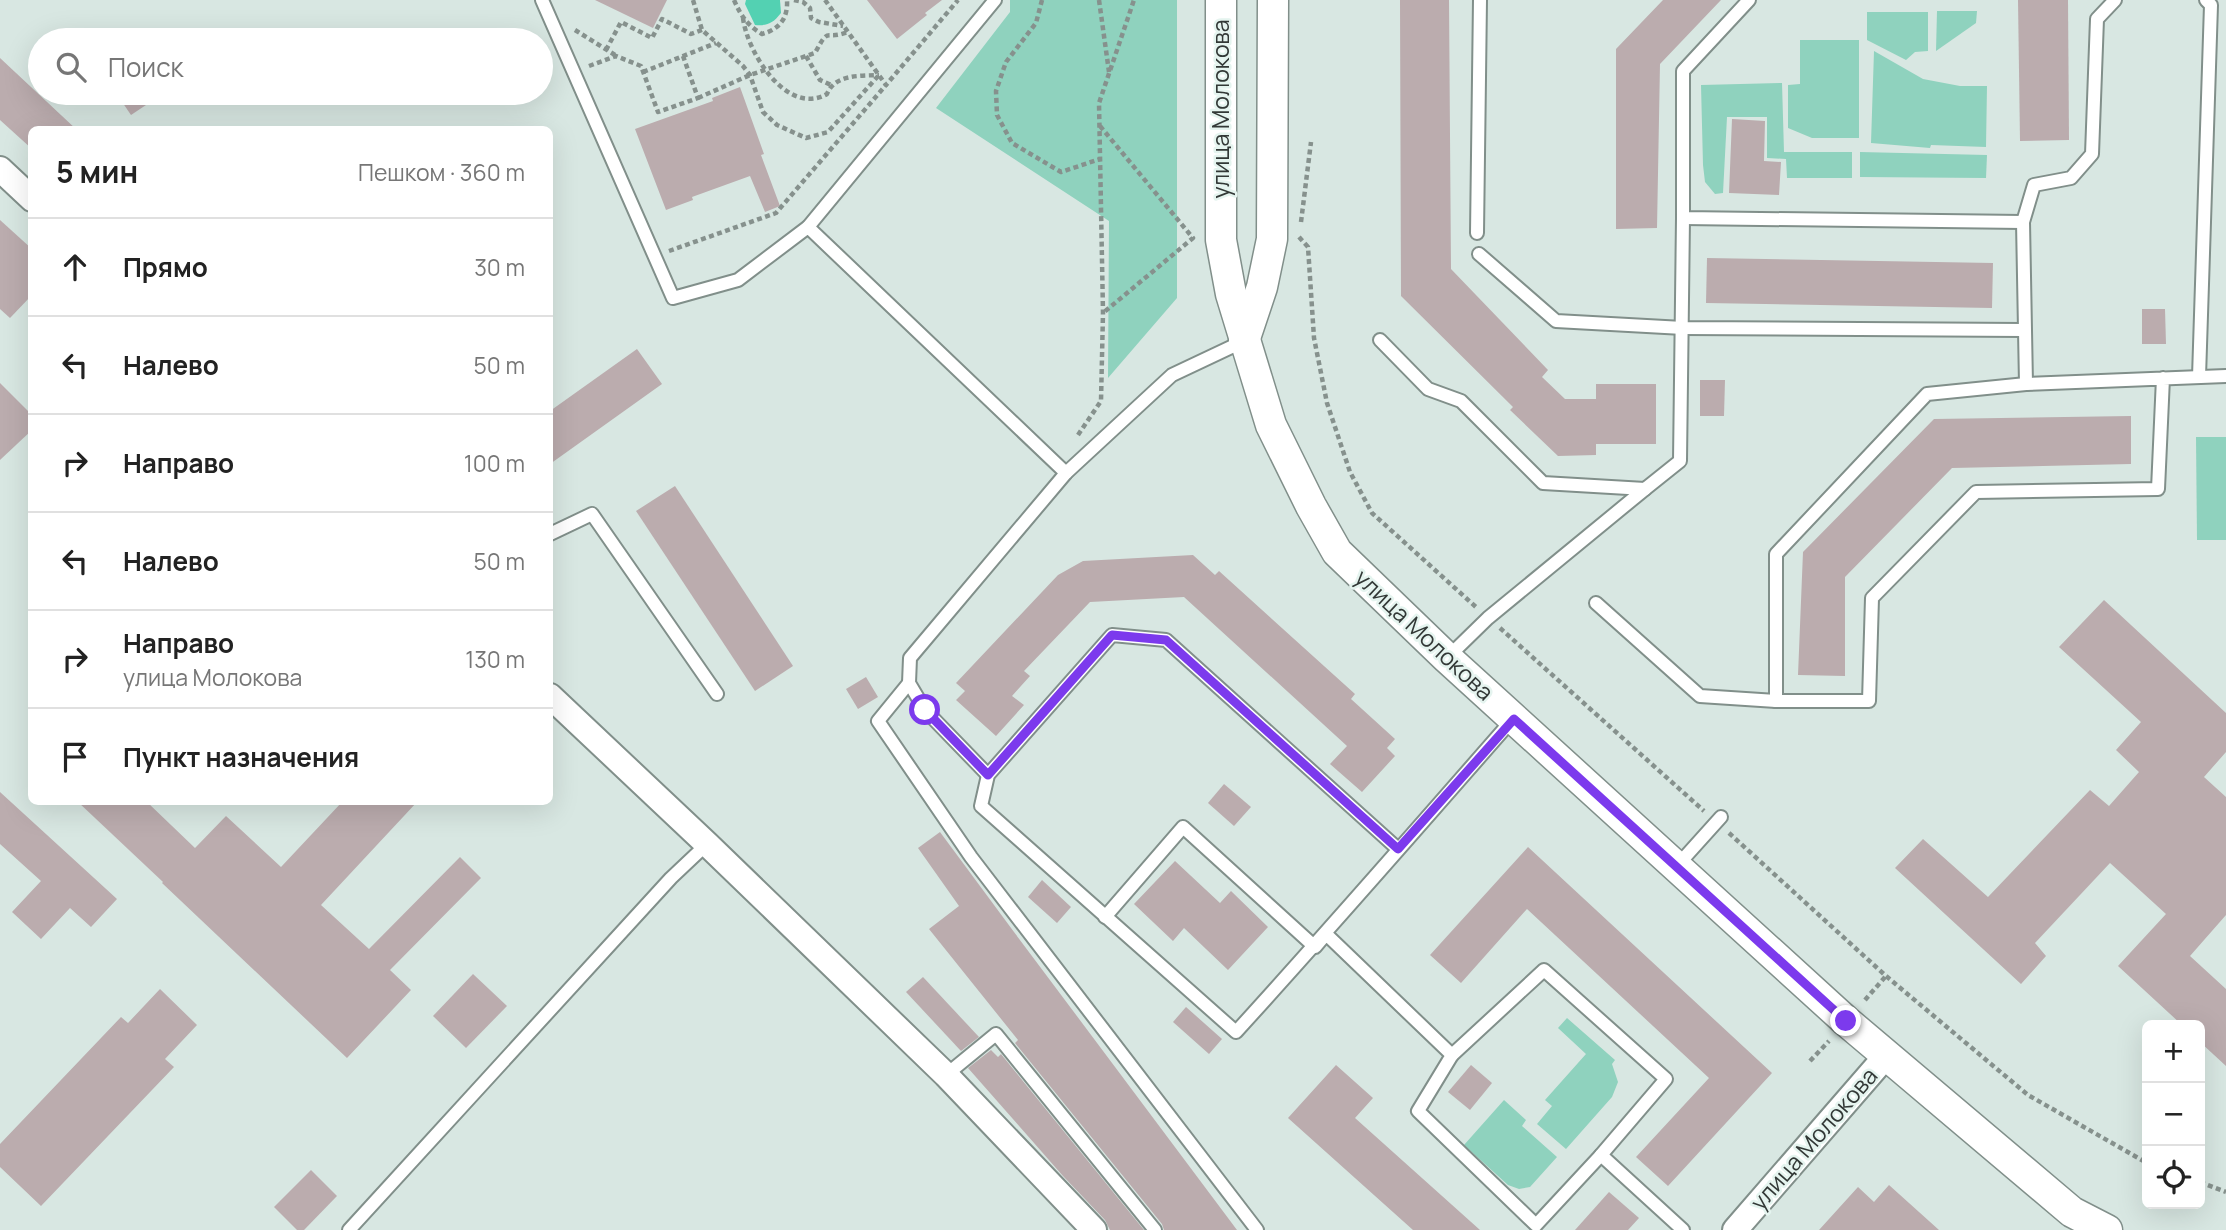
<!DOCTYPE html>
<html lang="ru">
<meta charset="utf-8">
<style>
body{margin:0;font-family:Manrope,sans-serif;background:#f2f2f2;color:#222}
.controls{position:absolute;right:21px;bottom:21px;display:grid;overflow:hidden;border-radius:10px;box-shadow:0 7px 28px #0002}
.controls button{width:63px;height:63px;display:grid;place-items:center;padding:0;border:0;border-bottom:2px solid #e0e0e0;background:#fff;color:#222;font:35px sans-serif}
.stop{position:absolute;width:21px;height:21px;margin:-16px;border:5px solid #7c3aed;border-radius:50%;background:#fff}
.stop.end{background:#7c3aed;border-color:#fff;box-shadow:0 2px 7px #0008}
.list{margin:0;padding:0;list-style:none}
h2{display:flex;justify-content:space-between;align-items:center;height:91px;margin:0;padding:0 28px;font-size:30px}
h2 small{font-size:23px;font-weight:400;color:#767676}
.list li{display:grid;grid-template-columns:46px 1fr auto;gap:21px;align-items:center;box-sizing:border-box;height:98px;padding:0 28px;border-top:2px solid #e0e0e0}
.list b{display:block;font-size:26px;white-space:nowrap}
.list p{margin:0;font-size:23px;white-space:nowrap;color:#767676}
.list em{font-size:23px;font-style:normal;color:#767676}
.icon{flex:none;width:38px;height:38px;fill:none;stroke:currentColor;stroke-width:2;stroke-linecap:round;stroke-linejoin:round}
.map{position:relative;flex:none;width:2226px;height:1230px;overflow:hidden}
.search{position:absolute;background:#fff;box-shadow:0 7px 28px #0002;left:28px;top:28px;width:525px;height:77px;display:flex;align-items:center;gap:18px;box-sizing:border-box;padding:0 24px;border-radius:38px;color:#767676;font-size:26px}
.panel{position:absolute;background:#fff;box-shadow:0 7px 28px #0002;left:28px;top:126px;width:525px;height:679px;border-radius:10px}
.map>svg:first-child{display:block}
.green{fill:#8fd2be}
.water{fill:#53d1b2}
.building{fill:#bbacae}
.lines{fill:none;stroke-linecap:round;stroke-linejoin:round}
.service-casing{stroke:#818f8a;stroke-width:16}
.minor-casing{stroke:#818f8a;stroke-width:28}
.tertiary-casing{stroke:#818f8a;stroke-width:33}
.path{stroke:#86918d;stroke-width:4.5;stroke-dasharray:5 3.5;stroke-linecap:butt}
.service{stroke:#fff;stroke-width:12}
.minor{stroke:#fff;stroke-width:24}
.tertiary{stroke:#fff;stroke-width:30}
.route{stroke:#7c3aed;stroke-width:9}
.labels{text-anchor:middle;stroke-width:5;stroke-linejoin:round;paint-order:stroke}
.street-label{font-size:23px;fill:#323836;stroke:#e5f4ef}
</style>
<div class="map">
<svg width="2226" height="1230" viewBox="0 0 2226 1230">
<rect width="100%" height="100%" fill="#d8e7e2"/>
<g class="green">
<polygon points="1010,0 1177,0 1177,298 1108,378 1109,221 936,108 1010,12"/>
<polygon points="1937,11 1977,11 1976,23 1936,51"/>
<polygon points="1867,12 1928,12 1928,51 1915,52 1906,60 1867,40"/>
<polygon points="1800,40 1859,40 1859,138 1812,138 1788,128 1788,85 1800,84"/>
<polygon points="1874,51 1923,79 1960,86 1987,86 1986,147 1931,145 1930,148 1871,143"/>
<polygon points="1782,83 1784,152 1852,152 1852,178 1787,178 1786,159 1767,158 1767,117 1727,117 1723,193 1715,194 1705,182 1703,165 1701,85"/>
<polygon points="1860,152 1987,155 1986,178 1860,177"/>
<polygon points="2196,437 2226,437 2226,540 2197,540"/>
<polygon points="1567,1018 1615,1060 1612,1064 1618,1082 1612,1097 1566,1149 1537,1124 1552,1106 1545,1100 1586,1054 1558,1028"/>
<polygon points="1504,1100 1526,1120 1522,1126 1557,1157 1530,1187 1519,1189 1508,1185 1464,1145"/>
</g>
<path class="water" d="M746,0H780L781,13C773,23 768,26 755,25L745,4Z"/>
<g class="building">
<polygon points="595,0 667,0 653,28"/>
<polygon points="867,0 942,0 925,13 927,15 897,39"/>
<polygon points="1400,0 1449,0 1451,269 1548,370 1542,377 1565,399 1596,399 1596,384 1656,384 1656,444 1596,444 1596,455 1558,456 1510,410 1513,407 1401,296"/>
<polygon points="1663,0 1721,0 1660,64 1657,228 1616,229 1616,49"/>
<polygon points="2018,0 2068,0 2069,140 2020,141"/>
<polygon points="0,58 77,130 32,130 32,149 0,120"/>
<polygon points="740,87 764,154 761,155 780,206 765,212 750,176 692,197 693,200 666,210 635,129 713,101 712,98"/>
<polygon points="116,93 164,93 131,115"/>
<polygon points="1732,119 1765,121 1764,161 1781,162 1779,195 1729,193"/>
<polygon points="0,220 32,249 32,295 10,318 0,309"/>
<polygon points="1707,258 1993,263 1992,308 1706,303"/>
<polygon points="2142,309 2165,309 2166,344 2142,344"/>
<polygon points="637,349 662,384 550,464 550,411"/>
<polygon points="1700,380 1725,380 1724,416 1700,416"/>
<polygon points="0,383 32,415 32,430 0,460"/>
<polygon points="2131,416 2131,464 1952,468 1845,577 1845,676 1798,675 1803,552 1934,419"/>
<polygon points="675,486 793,666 755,691 636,511"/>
<polygon points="1193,555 1215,575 1219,571 1355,694 1351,699 1395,739 1387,748 1395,756 1362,792 1330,764 1347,746 1184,597 1090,602 1024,671 1030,676 1012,696 1024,705 996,736 956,700 965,691 956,683 1058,575 1083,561"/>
<polygon points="2104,600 2226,713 2226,752 2204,777 2226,797 2226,915 2190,956 2226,989 2226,1066 2200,1042 2200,1025 2182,1025 2118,966 2166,914 2110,863 2035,943 2046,956 2021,984 1895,868 1923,839 1988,897 2090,790 2109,806 2139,772 2116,750 2141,722 2059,647"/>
<polygon points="866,677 878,697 858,709 846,689"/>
<polygon points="1224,784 1251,807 1234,826 1208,803"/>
<polygon points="0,792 117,899 91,927 70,908 41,939 12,912 41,881 0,844"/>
<polygon points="78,802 147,802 195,848 226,816 281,867 342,802 417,802 321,905 369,949 460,857 481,878 390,970 411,990 347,1058 162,883 163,882"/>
<polygon points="940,832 1014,932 1237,1230 1164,1230 1162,1224 1015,1043 1018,1040 929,929 959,906 918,848"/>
<polygon points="1528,847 1772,1073 1668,1186 1636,1157 1709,1078 1527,909 1461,983 1430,955"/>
<polygon points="1175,861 1220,903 1231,891 1268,927 1228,970 1184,928 1173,941 1134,904"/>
<polygon points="1042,880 1071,907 1057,923 1028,897"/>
<polygon points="473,974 507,1006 466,1048 433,1016"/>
<polygon points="923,977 979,1037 961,1051 906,992"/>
<polygon points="160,989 197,1025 165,1059 174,1067 41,1206 0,1167 0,1144 121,1017 128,1023"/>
<polygon points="1186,1007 1222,1039 1209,1054 1173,1022"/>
<polygon points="991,1050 998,1057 1001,1054 1144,1230 1110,1230 1105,1220 1063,1176 968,1068"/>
<polygon points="1336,1065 1373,1098 1355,1118 1480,1230 1413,1230 1288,1118"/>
<polygon points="1471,1065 1492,1083 1470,1110 1448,1092"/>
<polygon points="311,1170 337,1196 304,1230 297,1230 274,1207"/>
<polygon points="1889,1185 1939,1230 1819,1230 1858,1187 1874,1202"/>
<polygon points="1609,1192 1639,1218 1628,1230 1575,1230"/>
</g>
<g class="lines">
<g class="service-casing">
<g id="service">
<polyline points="542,0 673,298 738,280 808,227 1066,473"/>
<polyline points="1749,0 1683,71 1683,218 2023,222"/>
<polyline points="808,227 995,0"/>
<polyline points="1477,233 1480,0"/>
<polyline points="1479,254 1556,321 1683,328 2024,330"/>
<polyline points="1380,340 1428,389 1461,401 1543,483 1645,489 1680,461 1683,218"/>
<polyline points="2199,377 2211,5 2206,0"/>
<polyline points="2163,378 2158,489 1976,492 1872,598 1869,701 1776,701 1776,554 1927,394 2026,384 2226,376"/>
<polyline points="2026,384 2023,222 2034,185 2071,178 2092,154 2097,19 2115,0"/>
<polyline points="550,534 592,514 717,694"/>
<polyline points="1596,603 1700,696 1776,701"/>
<polyline points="1447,658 1488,618 1645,489"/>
<polyline points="909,683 878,721 971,857 1257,1230"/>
<polyline points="988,775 925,710 909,683 910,658 1066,473 1172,375 1244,341"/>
<path d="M1398,849L1166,640L1112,635L988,775L981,806L1236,1032C1330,929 1421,824 1513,719"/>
<polyline points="1676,867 1721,817"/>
<polyline points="1105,917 1183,827 1315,947 1326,934 1452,1055 1418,1111 1536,1225 1601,1155"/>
<polyline points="1452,1055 1544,970 1666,1079 1601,1155 1683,1230"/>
<polyline points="946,1075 996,1034 1155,1230"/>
<polyline points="349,1230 671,878 707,844"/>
</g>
</g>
<g class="minor-casing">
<g id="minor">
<polyline points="0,169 32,199"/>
<polyline points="550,696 707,844 946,1075 1094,1230"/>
<polyline points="1735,1230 1886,1056"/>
</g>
</g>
<g class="tertiary-casing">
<g id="tertiary">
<polyline points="1221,0 1221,240 1231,294 1271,425 1311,506 1337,552 1447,658 1846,1021 2072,1212 2107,1230"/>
<polyline points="1244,341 1262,287 1272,239 1273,0"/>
</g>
</g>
<g class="path">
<polyline points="693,0 702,30 743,66 750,75 763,112 777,125 806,138 828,132 879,75"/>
<path d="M734,0C741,16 747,25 762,34C780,29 788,18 787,0"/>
<polyline points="794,0 803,2 810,8 811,18 819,22 843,26"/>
<polyline points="825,0 886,85 958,0"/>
<polyline points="1042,0 1036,23 1006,62 996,91 997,115 1012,143 1061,172 1100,159"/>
<polyline points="1099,0 1109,72"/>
<path d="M743,18C747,52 787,117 827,94C835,74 860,76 879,75"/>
<polyline points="575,30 615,55"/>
<polyline points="606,50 621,22 652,38 662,19 691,34 702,30"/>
<polyline points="806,56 820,80 831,85"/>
<polyline points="589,66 616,56 641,66 658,112 698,98 683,56"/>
<polyline points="643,72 716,43"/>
<path d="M698,98L750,75L815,53C830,25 824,41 848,32"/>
<polyline points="1100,126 1193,238 1103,313"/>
<polyline points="1301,222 1311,142"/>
<polyline points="1299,237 1308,247 1314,338 1327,403 1350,472 1372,513 1477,608"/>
<polyline points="669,251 776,213 886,85"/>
<polyline points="1078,435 1101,401 1103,313 1099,103 1134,0"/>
<polyline points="1500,628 1704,811"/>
<polyline points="1729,833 1886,976 2028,1095 2147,1163"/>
<polyline points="1865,1000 1886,976"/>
<polyline points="1810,1061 1829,1041"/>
<polyline points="2200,1182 2226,1192"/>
</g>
<use href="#service" class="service"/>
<use href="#minor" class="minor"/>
<use href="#tertiary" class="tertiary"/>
</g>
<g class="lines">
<polyline class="route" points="925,710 988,775 1112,635 1166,640 1398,849 1514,719 1846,1021"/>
</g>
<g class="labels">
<g class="street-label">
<text transform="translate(1221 109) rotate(-90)" y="8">улица Молокова</text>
<text transform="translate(1424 635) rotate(43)" y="8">улица Молокова</text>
<text transform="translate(1814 1139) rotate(-49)" y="8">улица Молокова</text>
</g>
</g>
</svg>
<div class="controls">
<button>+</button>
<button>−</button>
<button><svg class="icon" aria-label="locate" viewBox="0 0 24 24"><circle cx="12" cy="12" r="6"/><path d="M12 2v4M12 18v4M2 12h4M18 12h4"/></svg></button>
</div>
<div class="stop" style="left:925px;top:710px"></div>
<div class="stop end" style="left:1846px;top:1021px"></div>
<div class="search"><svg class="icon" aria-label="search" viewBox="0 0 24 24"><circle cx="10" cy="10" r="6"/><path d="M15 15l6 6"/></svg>Поиск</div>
<section class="panel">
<h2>5 мин<small>Пешком · 360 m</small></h2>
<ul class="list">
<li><svg class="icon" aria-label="ahead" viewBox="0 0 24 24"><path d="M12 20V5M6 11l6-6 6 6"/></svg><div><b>Прямо</b></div><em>30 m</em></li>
<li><svg class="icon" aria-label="left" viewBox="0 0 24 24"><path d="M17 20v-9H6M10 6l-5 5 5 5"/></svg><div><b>Налево</b></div><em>50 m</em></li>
<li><svg class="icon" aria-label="right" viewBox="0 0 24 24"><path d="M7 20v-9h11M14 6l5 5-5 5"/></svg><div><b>Направо</b></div><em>100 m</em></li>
<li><svg class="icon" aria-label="left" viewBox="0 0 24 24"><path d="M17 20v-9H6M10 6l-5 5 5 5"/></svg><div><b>Налево</b></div><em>50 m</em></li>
<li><svg class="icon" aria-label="right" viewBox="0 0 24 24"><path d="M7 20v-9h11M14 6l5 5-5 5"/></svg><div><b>Направо</b><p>улица Молокова</p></div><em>130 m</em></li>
<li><svg class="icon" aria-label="arrive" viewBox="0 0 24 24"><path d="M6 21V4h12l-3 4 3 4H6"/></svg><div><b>Пункт назначения</b></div></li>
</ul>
</section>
</div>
